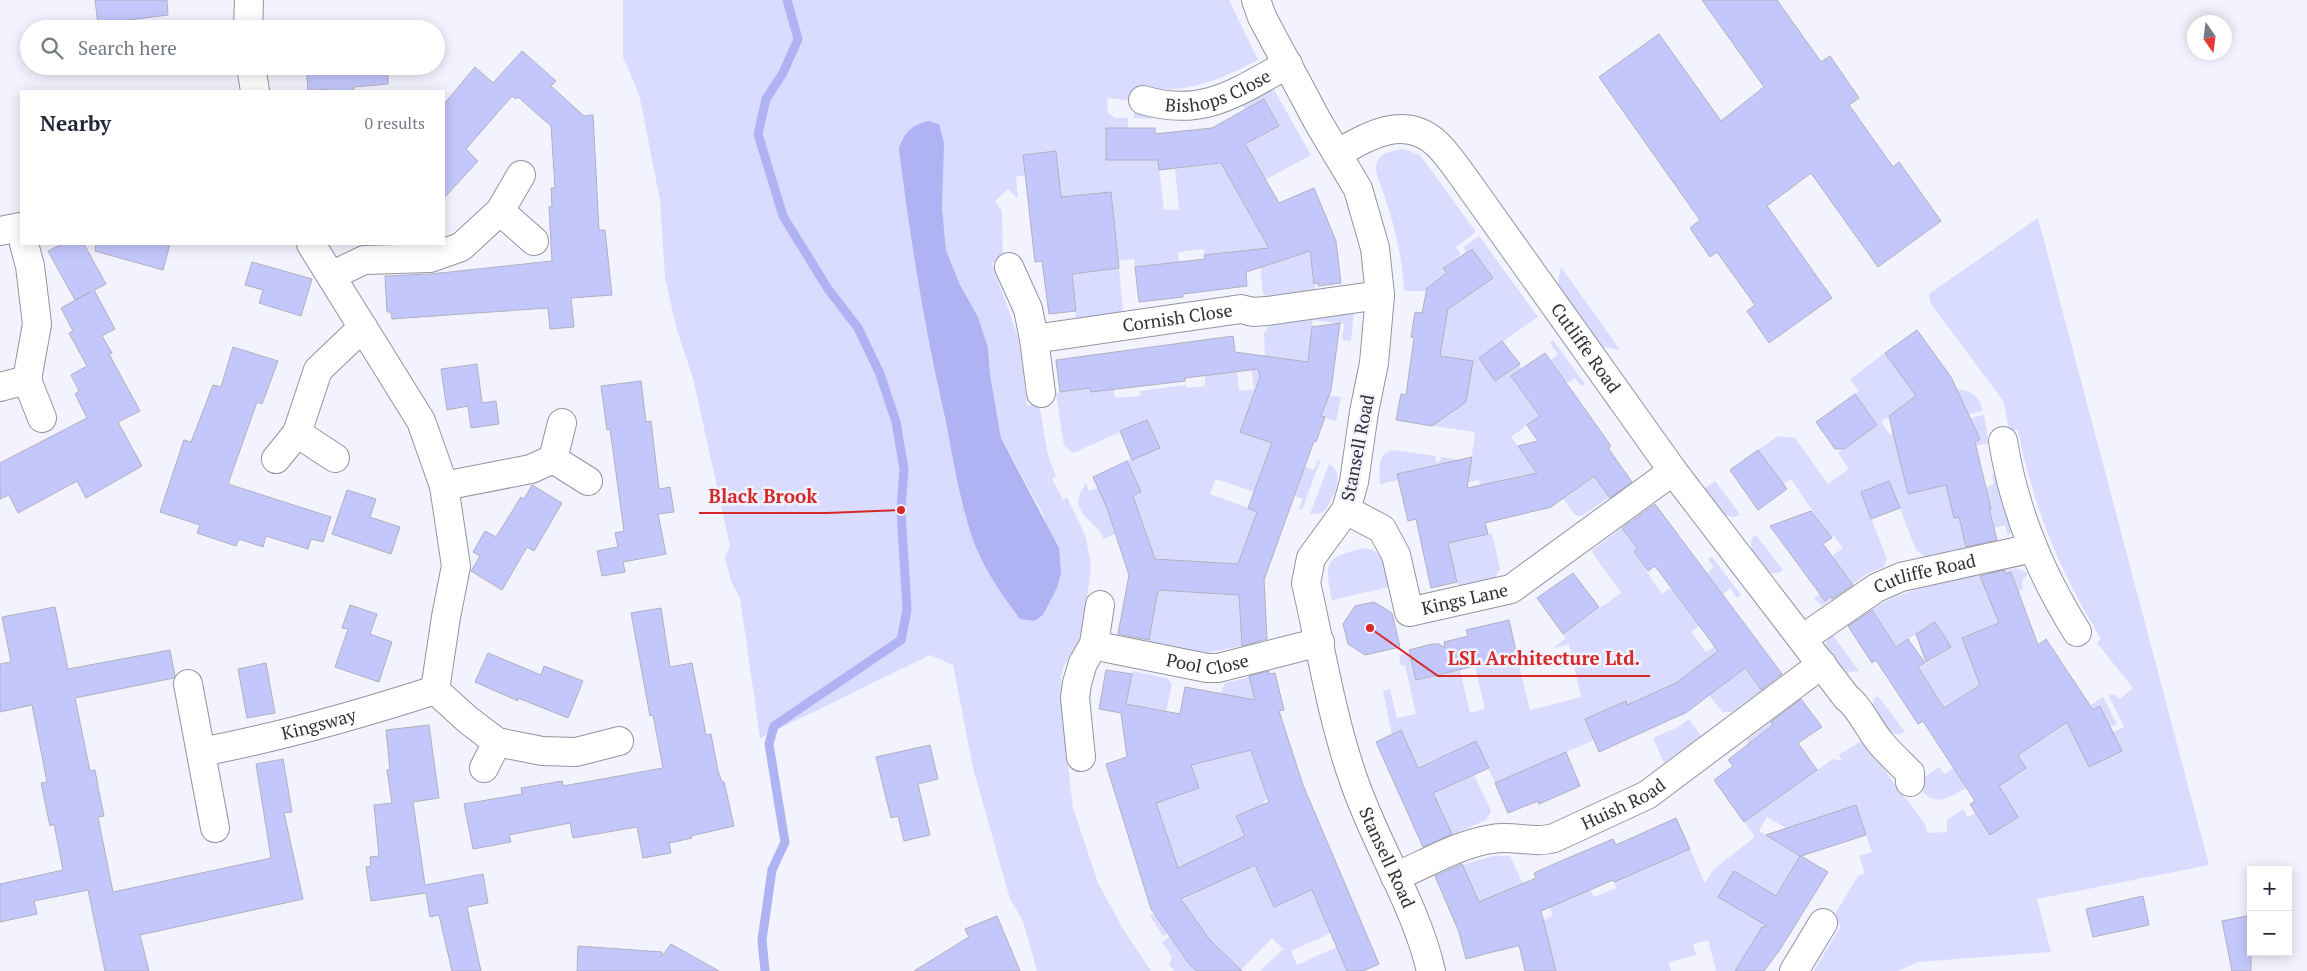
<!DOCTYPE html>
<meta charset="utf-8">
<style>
body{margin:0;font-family:"PT Serif",serif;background:#f2f2f3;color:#1f2937}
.controls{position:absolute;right:15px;bottom:15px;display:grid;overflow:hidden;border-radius:0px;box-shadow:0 2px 12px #0003}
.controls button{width:45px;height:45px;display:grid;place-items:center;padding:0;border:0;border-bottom:1px solid #e0e1e3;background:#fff;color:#1f2937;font:25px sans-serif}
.compass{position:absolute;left:2187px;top:15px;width:45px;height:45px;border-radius:50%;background:#fff;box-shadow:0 2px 12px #0003;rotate:166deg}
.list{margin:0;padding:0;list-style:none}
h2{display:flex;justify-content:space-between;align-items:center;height:65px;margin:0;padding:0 20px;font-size:21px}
h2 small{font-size:16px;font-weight:400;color:#747a83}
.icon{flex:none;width:28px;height:28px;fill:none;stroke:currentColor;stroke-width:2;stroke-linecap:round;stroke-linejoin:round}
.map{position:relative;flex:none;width:2307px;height:971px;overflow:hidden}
.search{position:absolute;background:#fff;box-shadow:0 2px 12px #0003;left:20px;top:20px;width:425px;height:55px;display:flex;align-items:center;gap:12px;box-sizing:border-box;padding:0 18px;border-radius:28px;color:#747a83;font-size:19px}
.panel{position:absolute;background:#fff;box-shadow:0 2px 12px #0003;left:20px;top:90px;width:425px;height:155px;border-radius:0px}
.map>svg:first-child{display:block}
.green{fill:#d9dcff;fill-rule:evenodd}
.water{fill:#afb2f3}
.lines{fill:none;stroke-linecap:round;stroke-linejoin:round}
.stream{stroke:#afb2f3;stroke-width:9}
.building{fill:#c4c7fc;stroke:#b0b1be;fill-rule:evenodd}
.minor-casing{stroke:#9394a0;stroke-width:30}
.minor{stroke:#fff;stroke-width:28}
.labels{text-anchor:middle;stroke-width:5;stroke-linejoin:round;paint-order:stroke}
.street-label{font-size:18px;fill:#313136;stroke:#f2f3fe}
.leader{fill:none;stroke:#d62828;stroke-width:2}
.callout-dot{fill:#d62828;stroke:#f2f3fe;stroke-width:2}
.callout-label{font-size:19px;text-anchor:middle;font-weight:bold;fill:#d62828;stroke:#f2f3fe;stroke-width:5;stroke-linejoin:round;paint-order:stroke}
</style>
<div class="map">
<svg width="2307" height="971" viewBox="0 0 2307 971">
<rect width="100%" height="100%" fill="#f2f3fe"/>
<g class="green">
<path d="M623,0H1229L1258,60C1215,82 1192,92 1143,89L1149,114L1152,119L1134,118L1136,101L1107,98L1108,113L1115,118H1128V128H1106V160L1158,159L1164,210L1179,209L1175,169L1224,163L1237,149L1279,126L1264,99L1245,110L1241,102L1272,86L1311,155L1239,194L1309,250L1315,290L1266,296L1263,294L1259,252L1243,251L1204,255V249L1178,252L1179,262L1135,267L1134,259L1118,261L1071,225L1114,220L1111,192L1061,197L1056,151L1023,155L1026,175L1016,177L1018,199L1008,189L995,201L1002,211L1003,260L992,263L1019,340L1027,406L1039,404L1048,455L1056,477L1052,479L1063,500L1067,497L1086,537L1091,567L1084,623L1079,640L1063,668L1061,678L1063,723L1073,808L1098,883L1123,929L1151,971H1037L1023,921L1010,899L973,768L953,665L930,655L760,738L740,598L731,581L725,557L730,546L693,378L677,330L665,278L660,200L639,94L623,57ZM903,181L942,207L946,250L960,285L978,317L988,348L990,375L1001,438L1043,514L1061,573L1057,588L1043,615L973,538L961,497L938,386Z"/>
<path d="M1404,149L1420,155L1476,232L1456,247L1461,254L1444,267L1447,273L1427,288L1426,291H1404C1402,255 1394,222 1382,189C1379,181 1374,170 1377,162C1381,152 1394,150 1404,149Z"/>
<path d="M2038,218L2209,865L2037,899L2051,952L1918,962L1898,971H1814L1841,925L1832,919L1858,876L1865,873L1859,856L1872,852L1856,806L1793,832L1767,817L1759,831L1800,855L1776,896L1734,871L1718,897L1764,924L1737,971H1716L1708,940L1693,944L1696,955L1669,962L1671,971H1545L1556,968L1548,940L1498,952L1489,920L1540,922L1553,916L1549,907L1590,890L1594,897L1616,888L1614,882L1690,849L1705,883L1714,869L1755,837L1734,808L1767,784L1747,746L1748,739L1771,722L1791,749L1792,787L1833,759L1842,761L1839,755L1862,740L1925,824L1927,833L1947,832V820L1963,809L1968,817L1976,813L1990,834L2018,817L1998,786L2026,768L1981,684L1944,707L1919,668L1951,647L1935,622L1896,647L1872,609C1909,584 1971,578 2016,568L2028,573L2022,581L2023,589L2019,591L2011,572L1983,582L1999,624L1962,638L1973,667L2029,748L2103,697L2117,724L2111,727L2100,706L2068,722L2089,767L2122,751L2113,732L2124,727L2108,694L2115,695L2120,699L2133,688L2097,643L2101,639C2059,569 2034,510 2018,430L2009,431L2004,403L2001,398L1931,304L1929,294Z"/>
<path d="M1479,236L1538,317L1479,358L1495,381L1519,364L1522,369L1540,416L1511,437L1528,460L1568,431L1609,497L1582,516L1575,515L1554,486L1533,484L1550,508L1532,512L1523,475L1486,484L1489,522L1479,480L1442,488L1397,475L1398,480L1380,484C1380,470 1376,453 1394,450L1436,456L1435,461L1440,462L1441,457L1471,461L1475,432L1427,425L1450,302L1492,278L1471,248L1466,252L1463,247Z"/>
<polygon points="1561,267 1620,350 1600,346 1557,287"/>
<polygon points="1119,268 1123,310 1117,315 1076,320 1072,273"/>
<path d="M1354,312L1351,341L1342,340L1344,324L1313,320L1308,362L1265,356L1261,387L1341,397L1336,421L1321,416L1326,402L1240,432L1272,443L1254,492L1216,479L1210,494L1257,511L1241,556L1240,565L1153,558L1135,503L1108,512L1115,534L1104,539C1099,525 1074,514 1079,498C1080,493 1084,487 1086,483L1089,491L1098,488L1107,508L1141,493L1127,461L1159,447L1147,420L1073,453L1064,446L1056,393L1090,388L1091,392L1114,389L1115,398L1139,396L1141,395L1140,391L1186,385V388L1205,386V375L1237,372L1239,391L1254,389L1250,358L1265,356L1264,333L1269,326Z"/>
<polygon points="1553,340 1585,384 1581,386 1575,378 1567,383 1551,360 1558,354 1550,343"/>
<path d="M1885,353L1916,396L1881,422L1890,435L1956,390C1971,389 1980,397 1983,411L1969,414L1958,393L1952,452L1980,439L1971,418L1984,415L1989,443L1901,465L1908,494L1946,485L1954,518L1959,517L1966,547L1926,557L1916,550L1889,481L1861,492L1887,559L1884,567L1867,574L1822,606L1814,598L1821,593L1826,600L1851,582L1832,556L1843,548L1834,536L1831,538L1791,479L1783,484L1758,450L1778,436L1795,438L1828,484L1849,469L1838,453L1877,425L1855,394L1859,391L1850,379Z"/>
<polygon points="1318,460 1320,461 1302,510 1299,509 1303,499 1295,496 1305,467 1314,470"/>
<path d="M1329,464C1346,474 1334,496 1326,509L1322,513L1310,514Z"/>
<polygon points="1992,474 1996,475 2012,529 2008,536 2005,525 1994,528 1989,509 1991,508 1986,487 1994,484"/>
<path d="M1715,481L1740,514L1737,516C1721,521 1712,500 1704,489Z"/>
<polygon points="1622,528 1638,549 1634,553 1662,594 1670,588 1699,626 1691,632 1706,652 1715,646 1737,659 1761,691 1732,712 1722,712 1691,671 1667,690 1685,714 1674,719 1661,690 1632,702 1645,732 1640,734 1625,701 1585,719 1594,740 1495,783 1476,741 1417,767 1392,735 1383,691 1390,689 1397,718 1416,714 1405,665 1401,666 1399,655 1409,653 1416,680 1460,670 1470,713 1485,709 1475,666 1517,656 1530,710 1581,697 1569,644 1553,648 1566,638 1563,634 1621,593 1591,551"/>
<polygon points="1492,533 1500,569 1495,578 1458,586 1448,543"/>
<path d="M1756,535L1783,570C1766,583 1747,553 1752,538Z"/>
<path d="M1364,548C1386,550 1386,570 1389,587L1332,600C1324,560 1325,558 1364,548Z"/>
<polygon points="1712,557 1741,595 1737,598 1730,588 1723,594 1707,573 1714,567 1708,559"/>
<polygon points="1158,590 1239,595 1242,646 1206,653 1148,642"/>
<polygon points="1832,634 1859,671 1845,673 1827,653 1826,641"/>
<polygon points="1132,671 1167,678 1172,684 1166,712 1210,729 1216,692 1221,693 1225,683 1249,677 1259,716 1220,758 1251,750 1267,798 1262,805 1236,817 1248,843 1302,863 1262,880 1274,907 1312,891 1331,933 1291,951 1297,965 1337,947 1347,971 1260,971 1283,949 1272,938 1241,970 1209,939 1187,961 1197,971 1174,971 1169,964 1172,957 1162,942 1170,936 1206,935 1182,900 1168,933 1163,936 1150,916 1230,876 1217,849 1171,873 1156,803 1199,788 1194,773 1147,789 1135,754 1127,757 1126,750 1154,745 1150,716 1121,720 1121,713 1125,713"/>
<path d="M1878,696L1905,732C1889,741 1880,720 1872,709L1874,698Z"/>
<polygon points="1689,719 1701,736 1664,763 1653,738 1678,727"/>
<path d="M1939,767L1944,774L1953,768L1966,788C1941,802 1934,807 1915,783Z"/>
<polygon points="1474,775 1491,811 1486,820 1452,835 1433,793"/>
<polygon points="1493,856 1510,856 1523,884 1479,903 1462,865"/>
</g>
<path class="water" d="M928,121L939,124L944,143L942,207L946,250L960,285L978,317L988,348L990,375L1001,438L1059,548L1061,573L1057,588L1043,615L1034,621L1020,619C1001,594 982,566 972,537C959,498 953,458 945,418C925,329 910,239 899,149C904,132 911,126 928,121Z"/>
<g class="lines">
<polyline class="stream" points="765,971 762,940 772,870 785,842 769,744 774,726 901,640 907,610 901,510 904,469 896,422 880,374 858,328 828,289 783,216 758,134 766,99 783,73 798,39 787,0"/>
</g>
<g class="building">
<polygon points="95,0 167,0 168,15 98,24"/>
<polygon points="1702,0 1777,0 1821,62 1830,56 1859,98 1849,105 1893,167 1899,162 1941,221 1878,267 1811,173 1767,206 1832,298 1769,343 1747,311 1755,305 1717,252 1710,257 1690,228 1700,220 1599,77 1659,34 1721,121 1764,87"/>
<polygon points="522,51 556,81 551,86 584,116 593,115 599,230 605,230 612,295 571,298 574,327 550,329 548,308 392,319 391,312 387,312 385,276 431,274 552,261 549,207 552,206 551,188 555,188 551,126 518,97 516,99 512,96 466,149 478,161 444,198 444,104 475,67 493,83"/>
<polygon points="306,66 388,66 388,84 353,87 354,91 327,91 327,89 308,91"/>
<polygon points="1264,99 1279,126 1245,144 1279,203 1314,188 1336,241 1341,283 1318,286 1318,283 1314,284 1310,251 1246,272 1247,286 1183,294 1183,297 1139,302 1135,267 1205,259 1204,255 1269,248 1221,163 1159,170 1158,160 1106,160 1106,128 1155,128 1155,134 1212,128"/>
<polygon points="1056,151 1061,197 1111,192 1119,268 1072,274 1076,311 1049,314 1042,261 1035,262 1023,155"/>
<polygon points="62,244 84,244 106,284 94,290 115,329 102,336 112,353 109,354 140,411 118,422 142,466 86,498 77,481 18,513 9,495 0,499 0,463 87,418 75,394 79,391 71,375 87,366 69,333 73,331 61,308 90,292 75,300 48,251"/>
<polygon points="96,244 170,244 163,270 95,251"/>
<polygon points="1472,249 1493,278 1448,309 1440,356 1473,361 1466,402 1432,426 1396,420 1401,394 1406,395 1414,338 1411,337 1415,312 1422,313 1427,288 1447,273 1443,268"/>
<polygon points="252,262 312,279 301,316 259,303 263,290 245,285"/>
<polygon points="1340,323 1331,390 1321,416 1325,417 1316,442 1314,441 1264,580 1267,639 1242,646 1239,595 1158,590 1149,640 1118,634 1129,575 1107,508 1093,477 1127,461 1141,492 1133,496 1155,559 1238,564 1257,512 1248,508 1272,443 1240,432 1260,377 1258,369 1185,378 1185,381 1091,392 1090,388 1060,392 1056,360 1233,336 1235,352 1308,362 1312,327"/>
<polygon points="1917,330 1951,377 1980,439 1975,442 1991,509 1989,509 1997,540 1966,547 1959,517 1954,518 1946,485 1908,494 1889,416 1916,396 1885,353"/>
<polygon points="1502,341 1520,364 1495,381 1479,358"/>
<polygon points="233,347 278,361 262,404 257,402 228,484 331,517 323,542 311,539 308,549 266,536 263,547 239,539 236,546 197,533 200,525 160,512 184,440 191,442 213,385 221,387"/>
<polygon points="1545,353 1611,446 1608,448 1632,482 1610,498 1594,476 1551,507 1485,523 1488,534 1448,543 1457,582 1431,588 1416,519 1408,521 1397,474 1472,457 1467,488 1537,473 1518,446 1538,441 1527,425 1540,416 1511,376"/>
<polygon points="477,364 482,403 496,401 499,424 471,428 468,406 447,410 441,369"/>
<polygon points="641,381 646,422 651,421 659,489 670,487 674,512 658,514 666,554 623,562 625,572 602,576 597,551 618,547 615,533 624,531 610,429 607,430 601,386"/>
<polygon points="1855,394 1877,425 1844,449 1835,449 1816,422"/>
<polygon points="1147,420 1160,448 1132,460 1120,431"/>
<polygon points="1758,450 1787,489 1758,510 1730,470"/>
<polygon points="1889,481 1900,508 1871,519 1861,492"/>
<polygon points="532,485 562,503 534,551 527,547 502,590 471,571 480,556 473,552 485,531 496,537 521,497 524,499"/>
<polygon points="347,490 376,499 370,517 400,527 391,554 332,534"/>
<polygon points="1655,504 1782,674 1761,690 1745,668 1687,712 1599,752 1585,719 1626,701 1627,705 1676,683 1718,651 1655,566 1648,571 1634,552 1638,549 1622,528"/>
<polygon points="1811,511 1832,538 1823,544 1853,585 1832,599 1830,596 1825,601 1770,526"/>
<polygon points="2004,570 2005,574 2011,572 2038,645 2046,639 2093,710 2100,706 2122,751 2089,767 2067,722 2018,755 2026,768 1999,786 2018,817 1990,835 1970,804 1975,801 1923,721 1918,724 1876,660 1872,663 1848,626 1872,610 1896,647 1908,639 1925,663 1918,667 1944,708 1980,685 1962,638 1999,623 1980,576"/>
<polygon points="1573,573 1599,607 1563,634 1537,598"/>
<polygon points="1374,602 1392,613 1400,647 1365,655 1348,644 1343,624 1355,606"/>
<polygon points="350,605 377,614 370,634 392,642 379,682 335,667 348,629 342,628"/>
<polygon points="55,607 68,669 170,650 175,676 174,678 75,698 90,771 95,770 99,792 104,816 98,817 113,892 271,858 256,764 283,759 292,812 284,813 303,899 140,935 149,971 105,971 88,890 34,901 37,914 0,922 0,884 63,870 54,824 50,826 41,783 47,782 32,705 0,712 0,664 11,662 2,617"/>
<polygon points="661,608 670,667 692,663 706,735 711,734 718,771 722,782 724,782 734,826 691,836 692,838 669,843 671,853 643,858 637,827 573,838 570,823 509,835 511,842 473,849 464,804 522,794 521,788 562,781 563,786 663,768 653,715 650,716 631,613"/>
<polygon points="1509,620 1517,656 1416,680 1409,650 1432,644 1439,644 1445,648 1444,642 1468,636 1466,630"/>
<polygon points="1935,622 1951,647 1926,662 1916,634"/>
<polygon points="488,653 541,675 544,666 583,681 568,718 518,698 518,701 475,682"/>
<polygon points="266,663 275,713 247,718 238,669"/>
<path d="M1106,670L1132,674L1126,704L1180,714L1185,687L1255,700L1249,676L1269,671V674L1275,673L1284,710L1279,711L1303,785L1379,964L1363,971H1347L1312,890L1274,907L1255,865L1181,899L1209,939L1242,971H1197L1190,965L1151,909L1106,764L1127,757L1121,713L1099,709ZM1251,750L1269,802L1236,816L1245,836L1178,868L1156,803L1199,788L1191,765Z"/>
<polygon points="1801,699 1822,727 1798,743 1817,770 1744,822 1714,780 1733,766 1728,760 1773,725 1771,722"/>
<polygon points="429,725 439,798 413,802 425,885 483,874 488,903 467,907 481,971 452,971 439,915 430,917 426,893 371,901 366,867 371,866 370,857 379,856 374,805 392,803 387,770 390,770 386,730"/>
<polygon points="1401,730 1418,768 1476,741 1489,768 1433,793 1452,834 1423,847 1376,742"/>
<polygon points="930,745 938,779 918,784 930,835 904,841 898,816 891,818 876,757"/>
<polygon points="1566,752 1580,786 1539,804 1538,801 1508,813 1495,783"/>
<polygon points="1856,805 1866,835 1801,856 1828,872 1779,951 1764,971 1735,971 1762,927 1767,926 1718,897 1734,871 1776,896 1800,856 1766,835"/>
<polygon points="1676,818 1690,849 1614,882 1613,880 1541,911 1556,971 1525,971 1519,945 1466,959 1459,932 1435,876 1462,864 1479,902 1536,878 1534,873 1554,864 1613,839 1616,845"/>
<polygon points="2143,896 2149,925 2093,937 2086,909"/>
<polygon points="2251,915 2251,971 2232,971 2222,921"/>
<polygon points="997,916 1020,971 914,971 969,937 965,929"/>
<polygon points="671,944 719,971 577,971 578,946 662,952 661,957"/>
</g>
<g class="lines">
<g class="minor-casing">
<g id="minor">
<path id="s1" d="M1256,0L1262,17L1318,122L1358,189L1375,248L1380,295L1374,363L1364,412L1354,482L1346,510L1311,558L1306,583C1321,648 1331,715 1353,778C1375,844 1415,903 1431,971"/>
<polyline points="248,29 249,0"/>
<polyline points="251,66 255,91"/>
<path id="s2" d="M1143,100C1203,118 1237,92 1288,64"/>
<path id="s3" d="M1337,154C1368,136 1404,114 1436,143C1448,154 1458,170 1467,182L1673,471L1847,698C1858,705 1870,730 1880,742C1889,753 1900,763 1910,773V782"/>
<polyline points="500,211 534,241"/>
<polyline points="0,231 20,227"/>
<polyline points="24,244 30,266 37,324 27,380"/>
<polyline points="311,244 421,421 444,486 456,566 446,617 435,690"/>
<polyline points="1009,267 1028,309 1034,339 1041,393"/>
<polyline points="331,276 364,260 430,258 461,247 500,211 521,175"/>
<path id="s4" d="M1034,339L1241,309L1253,312L1267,311L1380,295"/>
<polyline points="0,387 27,380 42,418"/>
<polyline points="562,423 553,459 588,481"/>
<polyline points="297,433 318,370 363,327"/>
<path d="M2003,441C2014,510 2040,573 2077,632"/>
<polyline points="276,459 297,433 335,458"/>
<polyline points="444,486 531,469 553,459"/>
<path id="s5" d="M1346,510L1382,529L1396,555L1409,612L1511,589L1673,471"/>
<path id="s6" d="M1802,639L1876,588L1901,577L2033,548"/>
<path id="s7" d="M1094,644L1107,648L1207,668H1218L1320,642"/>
<polyline points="188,684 215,828"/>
<polyline points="435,690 468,720 497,742 542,751 576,752 619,741"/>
<path id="s8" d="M201,752C280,737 358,715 435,690"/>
<polyline points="1081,757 1075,698 1077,683 1083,663 1094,644 1100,605"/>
<polyline points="484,768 497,742"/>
<path id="s9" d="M1395,877C1426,864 1458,844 1492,839C1513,835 1534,844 1554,838L1647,795L1822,664"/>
<polyline points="1794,971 1823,923"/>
</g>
</g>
<use href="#minor" class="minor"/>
</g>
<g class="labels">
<g class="street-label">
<text dy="6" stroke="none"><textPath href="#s2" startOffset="78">Bishops Close</textPath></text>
<text dy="6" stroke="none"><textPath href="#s4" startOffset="145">Cornish Close</textPath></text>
<text dy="6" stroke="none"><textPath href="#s3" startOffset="362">Cutliffe Road</textPath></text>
<text transform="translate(1358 448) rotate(-79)" y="6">Stansell Road</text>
<text dy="6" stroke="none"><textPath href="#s6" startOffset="141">Cutliffe Road</textPath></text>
<text dy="6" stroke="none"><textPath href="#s5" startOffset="186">Kings Lane</textPath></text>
<text dy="6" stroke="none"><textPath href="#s7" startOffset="116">Pool Close</textPath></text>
<text dy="6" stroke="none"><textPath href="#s8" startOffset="121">Kingsway</textPath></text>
<text dy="6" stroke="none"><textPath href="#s9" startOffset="244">Huish Road</textPath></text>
<text dy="6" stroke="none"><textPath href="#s1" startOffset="914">Stansell Road</textPath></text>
</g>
</g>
<path class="leader" d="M901 510L827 513H699M1370 628L1438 676H1650"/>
<g class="callout-dot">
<circle cx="901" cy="510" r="5"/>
<circle cx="1370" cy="628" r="5"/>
</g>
<g class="callout-label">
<text x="763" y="503">Black Brook</text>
<text x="1544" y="665">LSL Architecture Ltd.</text>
</g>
</svg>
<div class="controls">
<button>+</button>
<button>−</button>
</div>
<svg class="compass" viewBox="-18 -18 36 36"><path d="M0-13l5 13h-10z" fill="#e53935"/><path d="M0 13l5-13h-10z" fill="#747a83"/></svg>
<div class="search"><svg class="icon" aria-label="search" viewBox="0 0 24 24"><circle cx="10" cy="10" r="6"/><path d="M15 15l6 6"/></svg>Search here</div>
<section class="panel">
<h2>Nearby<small>0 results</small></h2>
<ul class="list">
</ul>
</section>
</div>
